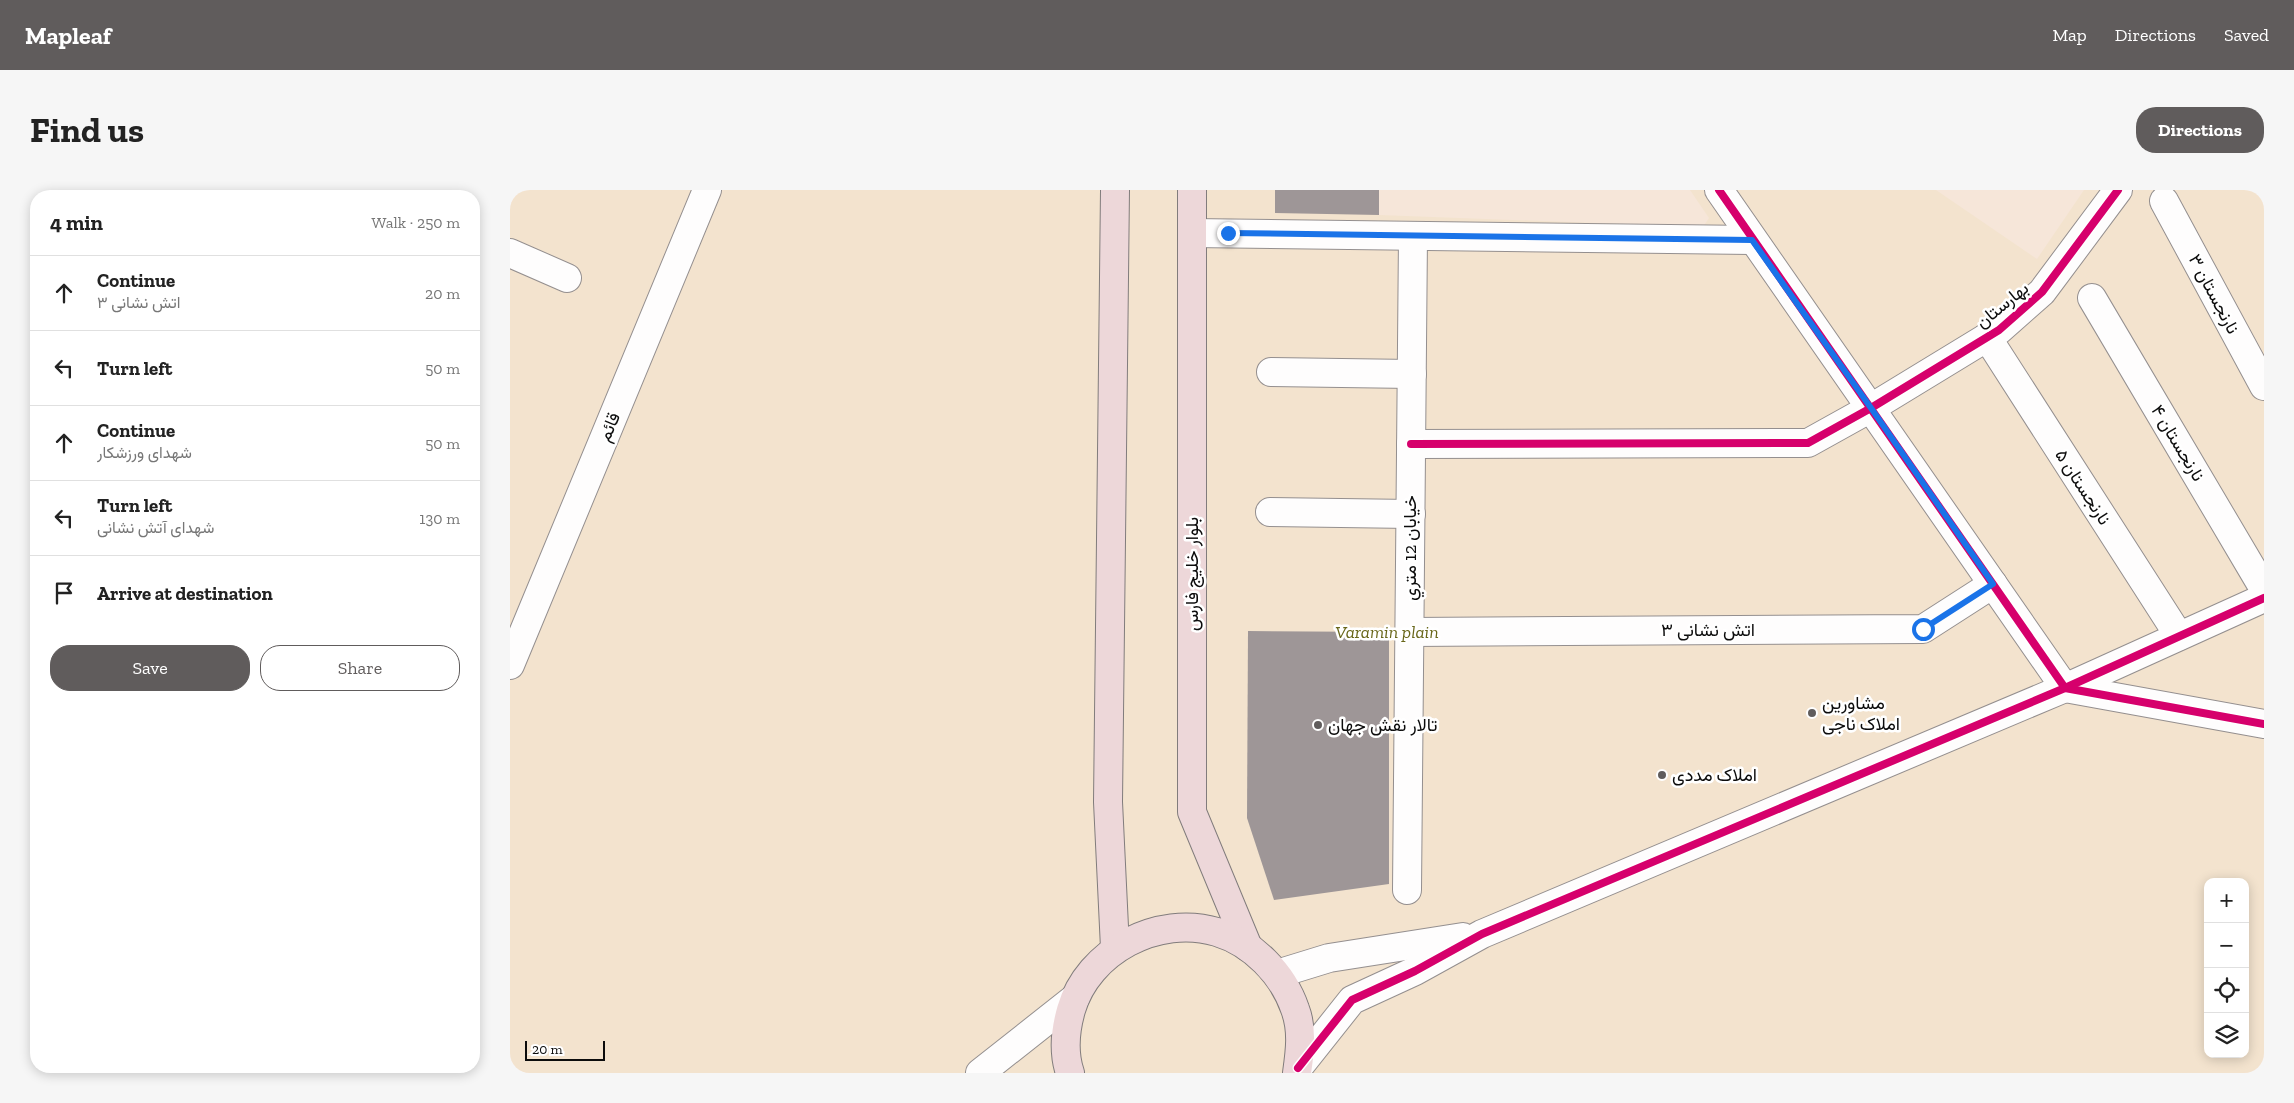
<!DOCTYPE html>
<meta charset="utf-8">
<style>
body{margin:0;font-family:"Zilla Slab",Vazirmatn,serif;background:#f6f6f6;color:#222}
.controls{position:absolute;right:15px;bottom:15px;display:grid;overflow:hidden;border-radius:10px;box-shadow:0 2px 12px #0003}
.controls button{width:45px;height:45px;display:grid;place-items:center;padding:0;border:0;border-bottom:1px solid #e0e0e0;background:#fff;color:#222;font:25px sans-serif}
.scale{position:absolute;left:15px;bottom:12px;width:80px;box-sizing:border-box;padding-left:5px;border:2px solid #0c0c0c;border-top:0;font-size:14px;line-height:18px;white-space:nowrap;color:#0c0c0c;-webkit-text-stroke:4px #fff;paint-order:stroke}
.stop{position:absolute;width:15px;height:15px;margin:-11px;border:4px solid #1a73e8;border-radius:50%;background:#fff}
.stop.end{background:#1a73e8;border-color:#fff;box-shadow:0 1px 5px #0008}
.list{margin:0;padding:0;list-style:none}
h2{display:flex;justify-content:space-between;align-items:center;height:65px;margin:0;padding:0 20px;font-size:21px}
h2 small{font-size:16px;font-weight:400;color:#767676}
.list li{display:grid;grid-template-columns:32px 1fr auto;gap:15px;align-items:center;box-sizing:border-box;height:75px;padding:0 20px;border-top:1px solid #e0e0e0}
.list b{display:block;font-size:19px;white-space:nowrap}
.list p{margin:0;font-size:16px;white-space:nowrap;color:#767676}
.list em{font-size:16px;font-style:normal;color:#767676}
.actions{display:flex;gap:10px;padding:15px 20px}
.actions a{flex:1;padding:11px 0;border:1px solid #605c5c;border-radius:20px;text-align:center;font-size:18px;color:#605c5c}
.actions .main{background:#605c5c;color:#fff}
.icon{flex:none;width:28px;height:28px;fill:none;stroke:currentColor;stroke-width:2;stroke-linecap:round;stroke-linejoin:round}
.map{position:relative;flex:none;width:1754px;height:883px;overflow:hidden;border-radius:20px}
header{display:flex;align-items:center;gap:30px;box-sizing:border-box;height:70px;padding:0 25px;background:#605c5c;color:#fff}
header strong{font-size:24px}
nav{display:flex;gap:28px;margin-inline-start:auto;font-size:18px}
.intro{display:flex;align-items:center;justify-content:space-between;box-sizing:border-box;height:120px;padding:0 30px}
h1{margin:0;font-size:35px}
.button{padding:12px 22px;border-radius:20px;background:#605c5c;color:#fff;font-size:18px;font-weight:700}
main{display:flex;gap:30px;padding:0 30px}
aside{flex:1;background:#fff;border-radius:20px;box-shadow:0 2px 12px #0003}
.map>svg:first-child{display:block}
.green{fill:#f3e3ce;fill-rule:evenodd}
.pitch{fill:#f6e6d9}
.building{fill:#9e9697}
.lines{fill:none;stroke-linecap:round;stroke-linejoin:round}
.minor-casing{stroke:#948f8f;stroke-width:30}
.major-casing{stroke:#817c7c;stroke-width:30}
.minor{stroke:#fefdfd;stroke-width:28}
.major{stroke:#edd7d9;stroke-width:28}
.cycleway-casing{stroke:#fff;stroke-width:11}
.cycleway{stroke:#d6006c;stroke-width:8}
.route{stroke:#1a73e8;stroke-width:6}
.poi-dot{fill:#605c5c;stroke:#fff;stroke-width:2}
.labels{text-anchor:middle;stroke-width:5;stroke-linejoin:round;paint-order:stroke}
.street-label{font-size:18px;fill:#0c0c0c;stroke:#fff}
.park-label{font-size:18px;font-style:italic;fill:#686619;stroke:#fff}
.poi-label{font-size:18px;fill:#0c0c0c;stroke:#fff;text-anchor:start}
</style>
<header>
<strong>Mapleaf</strong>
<nav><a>Map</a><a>Directions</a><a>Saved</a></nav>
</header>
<div class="intro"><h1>Find us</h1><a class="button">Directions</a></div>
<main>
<aside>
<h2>4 min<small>Walk · 250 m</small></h2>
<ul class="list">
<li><svg class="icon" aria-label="ahead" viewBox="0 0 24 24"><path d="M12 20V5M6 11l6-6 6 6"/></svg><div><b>Continue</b><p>اتش نشانی ۳</p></div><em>20 m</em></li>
<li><svg class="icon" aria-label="left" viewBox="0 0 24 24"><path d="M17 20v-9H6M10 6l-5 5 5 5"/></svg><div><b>Turn left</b></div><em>50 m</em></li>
<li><svg class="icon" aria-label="ahead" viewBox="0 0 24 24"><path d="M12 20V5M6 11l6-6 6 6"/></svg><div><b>Continue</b><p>شهدای ورزشکار</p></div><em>50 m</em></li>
<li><svg class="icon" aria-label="left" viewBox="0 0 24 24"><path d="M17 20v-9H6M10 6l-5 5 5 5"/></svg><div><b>Turn left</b><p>شهدای آتش نشانی</p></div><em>130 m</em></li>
<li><svg class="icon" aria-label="arrive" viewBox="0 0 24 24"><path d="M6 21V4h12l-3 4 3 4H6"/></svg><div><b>Arrive at destination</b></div></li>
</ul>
<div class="actions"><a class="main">Save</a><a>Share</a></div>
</aside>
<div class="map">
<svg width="1754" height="883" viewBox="0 0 1754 883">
<rect width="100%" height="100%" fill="#fbf0f0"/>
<path class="green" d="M0,0H1754V883H0ZM1698,692H1735V864H1698Z"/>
<g class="pitch">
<polygon points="869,0 1180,0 1199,28 1193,37 869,25"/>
<polygon points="1426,0 1574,0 1527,69"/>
</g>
<g class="building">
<polygon points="765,0 869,0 869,25 765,23"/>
<polygon points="738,441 879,442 879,694 764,710 737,628"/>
</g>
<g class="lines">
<g class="minor-casing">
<g id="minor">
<polyline points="1209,0 1555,498 1754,534"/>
<polyline points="1654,11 1754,196"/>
<polyline points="682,43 1242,50"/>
<polyline points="0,63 57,88"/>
<polyline points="1582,108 1754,399"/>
<polyline points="1477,147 1669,446"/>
<polyline points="761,182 902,184"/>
<polyline points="901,254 1298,253 1361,218 1489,140 1532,102 1608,0"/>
<polyline points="760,322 901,324"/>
<polyline points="900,442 1413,439 1483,394"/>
<polyline points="0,475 197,0"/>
<polyline points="897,700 903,46"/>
<polyline points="767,784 819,768 953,747"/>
<polyline points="788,878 842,810 905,781 972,744 1555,498 1754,408"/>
<polyline points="470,883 565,808"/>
</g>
</g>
<g class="major-casing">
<g id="major">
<polyline points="605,0 598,612 605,758"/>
<polyline points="682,0 682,622 738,757"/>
<path d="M560,883C553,862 555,841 561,820C578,761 648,724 707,742C743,753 773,784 785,819C793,840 790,862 787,883"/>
</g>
</g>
<use href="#minor" class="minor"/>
<use href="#major" class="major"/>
<g class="cycleway-casing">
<g id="cycleway">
<polyline points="1209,0 1555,498 1754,534"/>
<polyline points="901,254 1298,253 1361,218 1489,140 1532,102 1608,0"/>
<polyline points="788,878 842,810 905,781 972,744 1555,498 1754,408"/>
</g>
</g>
<use href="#cycleway" class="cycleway"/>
</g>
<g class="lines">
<polyline class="route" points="718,43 1242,50 1361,218 1483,394 1413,439"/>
</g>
<g class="poi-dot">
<circle cx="1302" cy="523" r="5"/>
<circle cx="808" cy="535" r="5"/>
<circle cx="1152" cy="585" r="5"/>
</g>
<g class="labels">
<g class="street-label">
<text transform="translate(1704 104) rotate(62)" y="6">نارنجستان ۳</text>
<text transform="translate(1492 115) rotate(-39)" y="6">بهارستان</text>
<text transform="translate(99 237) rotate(-67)" y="6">قائم</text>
<text transform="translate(1668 253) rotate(59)" y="6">نارنجستان ۴</text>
<text transform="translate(1573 297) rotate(57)" y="6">نارنجستان ۵</text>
<text transform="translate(900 358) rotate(-90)" y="6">خيابان 12 متري</text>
<text transform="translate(682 384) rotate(-90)" y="6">بلوار خلیج فارس</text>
<text x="1198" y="446">اتش نشانی ۳</text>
</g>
<g class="park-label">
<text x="877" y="448">Varamin plain</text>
</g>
<g class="poi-label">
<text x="1312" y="519">مشاورین<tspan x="1312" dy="21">املاک ناجی</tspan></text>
<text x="818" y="541">تالار نقش جهان</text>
<text x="1162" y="591">املاک مددی</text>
</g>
</g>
</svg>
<div class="controls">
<button>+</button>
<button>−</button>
<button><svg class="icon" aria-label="locate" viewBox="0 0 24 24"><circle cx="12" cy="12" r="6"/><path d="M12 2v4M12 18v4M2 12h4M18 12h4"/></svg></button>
<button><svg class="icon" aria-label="layers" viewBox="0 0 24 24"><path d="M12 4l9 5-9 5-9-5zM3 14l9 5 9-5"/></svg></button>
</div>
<div class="scale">20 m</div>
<div class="stop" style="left:1413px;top:439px"></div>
<div class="stop end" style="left:718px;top:43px"></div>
</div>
</main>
